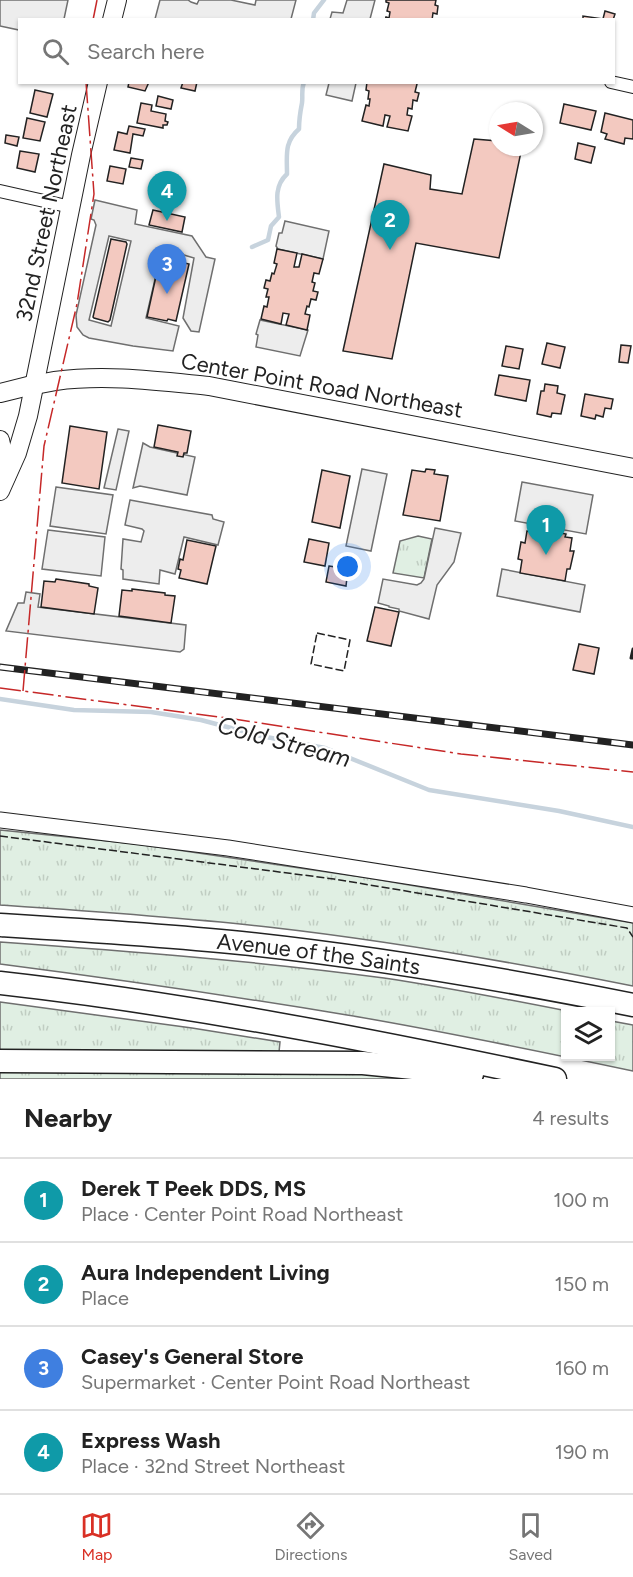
<!DOCTYPE html>
<meta charset="utf-8">
<style>
body{margin:0;font-family:Figtree,sans-serif;background:#f2f2f2;color:#222}
.controls{position:absolute;right:18px;bottom:18px;display:grid;overflow:hidden;border-radius:0px;box-shadow:0 2px 4px #0004}
.controls button{width:54px;height:54px;display:grid;place-items:center;padding:0;border:0;border-bottom:2px solid #e0e0e0;background:#fff;color:#222;font:30px sans-serif}
.compass{position:absolute;left:489px;top:102px;width:54px;height:54px;border-radius:50%;background:#fff;box-shadow:0 2px 4px #0004;rotate:281deg}
.you{position:absolute;left:348px;top:567px;width:21px;height:21px;margin:-15px;border:4px solid #fff;border-radius:50%;background:#1a73e8;box-shadow:0 0 0 9px #1a73e833}
.badge{display:grid;place-items:center;width:39px;height:39px;border-radius:50%;background:#d93025;color:#fff;font-size:20px;font-weight:700}
.pin{position:absolute;translate:-50% -50px;filter:drop-shadow(0 2px 3px #0008)}
.pin::after{content:'';position:absolute;top:32px;width:21px;height:18px;background:inherit;clip-path:polygon(0 0,100% 0,50% 100%)}
.list{margin:0;padding:0;list-style:none}
h2{display:flex;justify-content:space-between;align-items:center;height:78px;margin:0;padding:0 24px;font-size:26px}
h2 small{font-size:20px;font-weight:400;color:#767676}
.list li{display:grid;grid-template-columns:39px 1fr auto;gap:18px;align-items:center;box-sizing:border-box;height:84px;padding:0 24px;border-top:2px solid #e0e0e0}
.list b{display:block;font-size:22px;white-space:nowrap}
.list p{margin:0;font-size:20px;white-space:nowrap;color:#767676}
.list em{font-size:20px;font-style:normal;color:#767676}
.icon{flex:none;width:33px;height:33px;fill:none;stroke:currentColor;stroke-width:2;stroke-linecap:round;stroke-linejoin:round}
.map{position:relative;flex:none;width:633px;height:1079px;overflow:hidden}
.search{position:absolute;background:#fff;box-shadow:0 2px 4px #0004;left:18px;right:18px;top:18px;height:66px;display:flex;align-items:center;gap:15px;box-sizing:border-box;padding:0 21px;border-radius:0px;color:#767676;font-size:22px}
.sheet{height:414px;background:#fff}
nav{display:flex;justify-content:space-around;align-items:center;box-sizing:border-box;height:84px;border-top:2px solid #e0e0e0;background:#fff;font-size:16px;color:#767676}
nav a{display:grid;justify-items:center;gap:3px}
nav .on{color:#d93025}
.map>svg:first-child{display:block}
.grass{fill:url(#grass-tufts);stroke:#6f6f6f;stroke-width:1.5}
.parking{fill:#ededed;stroke:#6f6f6f;stroke-width:1.5;fill-rule:evenodd}
.lines{fill:none;stroke-linecap:round;stroke-linejoin:round}
.stream{stroke:#c7d3dd;stroke-width:4.5}
.building{fill:#f3c9c0;stroke:#222;stroke-width:1.5}
.minor-casing{stroke:#222;stroke-width:14}
.tertiary-casing{stroke:#222;stroke-width:17}
.secondary-casing{stroke:#222;stroke-width:20}
.motorway-casing{stroke:#222;stroke-width:25}
.minor{stroke:#fff;stroke-width:12}
.tertiary{stroke:#fff;stroke-width:15}
.secondary{stroke:#fff;stroke-width:18}
.motorway{stroke:#fff;stroke-width:22}
.rail-casing{stroke:#222;stroke-width:7}
.rail{stroke:#fff;stroke-width:4.5;stroke-dasharray:14;stroke-linecap:butt}
.fence{stroke:#222;stroke-width:1.5;stroke-dasharray:8 3;stroke-linecap:butt}
.wall{stroke:#222;stroke-width:3}
.power{stroke:#c62828;stroke-width:1.5;stroke-dasharray:21 4.5 3 4.5;stroke-linecap:butt}
.labels{text-anchor:middle;stroke-width:4.5;stroke-linejoin:round;paint-order:stroke}
.street-label{font-size:22px;fill:#222;stroke:#fff}
.water-label{font-size:24px;font-style:italic;fill:#222;stroke:#fff}
</style>
<div class="map">
<svg width="633" height="1079" viewBox="0 0 633 1079">
<defs>
<pattern id="grass-tufts" width="24" height="20" patternUnits="userSpaceOnUse" patternTransform="scale(1.5)"><rect width="24" height="20" fill="#e0efe3"/><path d="M3 7l-1-3M5 7V3M7 7l1-3M15 17l-1-3M17 17v-4M19 17l1-3" fill="none" stroke="#c0cdc2"/></pattern>
</defs>
<rect width="100%" height="100%" fill="#fff"/>
<g class="grass">
<polygon points="418,536 432,539 424,578 393,573 400,541"/>
<path d="M0,830L137,844L368,878L633,923V986C512,962 391,941 268,927C179,917 89,911 0,905Z"/>
<path d="M0,942C128,951 256,961 384,978C445,987 506,999 567,1011H566V1056H610L611,1021L633,1025V1071C538,1051 443,1031 347,1015C232,996 116,979 0,964Z"/>
<polygon points="0,1002 192,1028 280,1042 279,1052 0,1051"/>
<polygon points="0,1069 370,1074 417,1079 0,1079"/>
</g>
<g class="parking">
<polygon points="0,0 68,0 64,19 20,20 19,30 0,26"/>
<polygon points="160,0 188,0 191,2 197,4 199,0 231,0 255,5 256,0 296,0 291,19 155,19"/>
<polygon points="347,0 375,0 370,19 330,19 332,12 343,13"/>
<polygon points="329,83 356,83 352,101 326,95"/>
<path d="M95,200L137,210L135,224L192,236L206,257L215,259L199,332L191,331L183,318L194,258L184,255L183,254L161,249L158,251L153,273L156,275L146,318L179,326L173,351L133,346L89,338L83,335L77,327L76,315L96,225L94,220L91,219ZM109,236L131,241L111,326L89,320Z"/>
<polygon points="285,221 329,231 323,259 278,249 276,246 279,233 282,233"/>
<polygon points="260,320 308,330 300,356 256,347 258,335 256,334"/>
<polygon points="118,429 129,431 116,490 104,488"/>
<polygon points="143,443 150,447 195,457 187,495 140,486 133,488"/>
<polygon points="362,469 387,474 371,551 346,546"/>
<polygon points="522,482 593,495 586,534 515,521"/>
<polygon points="56,487 113,495 106,534 50,526"/>
<polygon points="130,500 212,515 213,519 224,522 218,545 184,537 175,574 160,570 159,584 123,579 123,570 121,569 123,539 141,542 144,531 142,529 125,525"/>
<polygon points="435,528 461,533 454,562 437,585 429,619 399,611 399,609 389,607 389,606 378,603 383,579 417,585 421,583 424,579"/>
<polygon points="48,530 105,537 101,576 42,569"/>
<polygon points="502,569 585,585 580,612 497,596"/>
<polygon points="26,592 40,594 38,607 186,625 184,649 180,652 6,631 18,603 24,603"/>
</g>
<g class="lines">
<g class="stream">
<polyline points="313,20 314,13 324,0"/>
<path d="M252,247L268,240L271,226L279,217C277,201 274,186 287,174C287,155 284,142 299,129C299,119 300,113 302,103C303,96 301,90 304,82"/>
<polyline points="0,699 74,710 151,712 201,720 261,736 325,748 429,790 559,811 633,827"/>
</g>
</g>
<g class="building">
<polygon points="386,0 436,0 435,5 438,6 437,14 433,13 432,20 385,20 386,17 389,18 390,12 387,11 389,3 386,2"/>
<polygon points="605,11 615,14 613,20 583,20 583,16 603,19"/>
<polygon points="129,82 149,82 145,91 128,87"/>
<polygon points="183,82 197,82 195,91 181,88"/>
<polygon points="367,82 414,82 417,84 415,92 419,93 417,101 413,100 412,109 408,108 407,115 412,116 408,131 387,127 390,116 385,115 383,126 362,121 366,105 369,106 370,99 368,99 369,91 366,90"/>
<polygon points="35,90 53,94 47,117 30,113"/>
<polygon points="158,96 173,100 171,109 156,106"/>
<polygon points="141,103 152,105 151,111 166,114 165,121 168,122 167,125 163,125 163,128 137,123"/>
<polygon points="564,104 596,111 591,130 560,123"/>
<polygon points="605,113 633,120 633,139 625,138 624,144 605,139 607,134 601,132"/>
<polygon points="27,118 45,122 40,141 23,138"/>
<polygon points="129,126 145,129 143,136 133,134 130,153 114,150 118,132 127,134"/>
<polygon points="6,135 19,137 17,146 5,143"/>
<polygon points="474,139 498,141 498,147 522,147 499,258 416,243 392,359 343,351 384,164 431,175 430,189 462,194"/>
<polygon points="578,143 595,147 591,163 575,159"/>
<polygon points="20,151 39,154 35,172 17,168"/>
<polygon points="131,158 143,160 141,169 129,167"/>
<polygon points="110,166 126,169 123,184 107,181"/>
<polygon points="153,210 185,217 182,232 149,225"/>
<polygon points="111,239 126,242 127,244 110,320 108,322 94,318 93,317"/>
<polygon points="277,249 297,253 294,267 299,267 302,254 323,259 319,274 314,273 312,282 315,283 313,291 318,292 316,300 311,299 309,307 307,306 305,314 310,315 307,330 286,325 289,314 283,313 281,324 261,319 264,306 267,307 269,297 266,297 268,289 264,288 266,280 270,281 272,273 274,274 277,264 274,263"/>
<polygon points="160,252 182,257 180,262 189,264 176,321 168,319 167,321 147,317 157,272 155,271"/>
<polygon points="547,343 565,347 560,368 542,364"/>
<polygon points="621,345 631,346 628,363 619,362"/>
<polygon points="506,346 523,349 519,369 502,366"/>
<polygon points="499,375 530,380 526,401 495,395"/>
<polygon points="545,384 558,386 557,393 565,395 561,414 552,413 551,417 537,414 541,391 544,391"/>
<polygon points="585,394 613,399 611,409 605,408 603,417 596,415 595,419 581,416"/>
<polygon points="158,425 191,431 187,453 184,453 183,457 177,456 178,452 154,447"/>
<polygon points="70,426 107,432 99,489 62,483"/>
<polygon points="426,469 435,470 434,474 448,476 440,521 403,515 412,470 425,472"/>
<polygon points="322,470 350,476 340,528 312,522"/>
<polygon points="527,531 540,533 540,531 549,533 549,531 566,534 565,537 572,538 570,551 574,551 570,569 567,569 565,581 520,573 522,560 518,559 521,542 525,543"/>
<polygon points="309,539 329,543 325,566 304,562"/>
<polygon points="187,540 216,546 207,584 179,578 181,570 178,569 180,559 183,560"/>
<polygon points="329,566 348,569 346,586 326,582"/>
<polygon points="56,579 89,584 89,586 98,588 94,614 41,607 44,581 55,582"/>
<polygon points="132,589 165,593 165,595 175,596 171,623 119,616 122,590 132,591"/>
<polygon points="375,607 399,612 391,646 367,641"/>
<polygon points="579,644 599,648 594,674 573,670"/>
</g>
<g class="lines">
<g class="minor-casing">
<g id="minor">
<polyline points="611,82 633,87"/>
<polyline points="0,191 71,207"/>
</g>
</g>
<g class="tertiary-casing">
<polyline id="tertiary" points="0,820 228,848 526,895 633,915"/>
</g>
<g class="secondary-casing">
<g id="secondary">
<polyline points="112,20 117,0"/>
<path d="M0,393C18,388 36,384 55,381C106,374 158,381 209,386L633,468"/>
<polyline points="0,440 5,463 6,477"/>
<polyline points="0,491 17,453 28,416 81,155 98,82"/>
</g>
</g>
<g class="motorway-casing">
<g id="motorway">
<path id="s1" d="M0,925C80,930 161,935 241,943C373,957 503,979 633,1005"/>
<path d="M0,983C187,1004 371,1040 555,1079"/>
<polyline points="0,1061 363,1063 472,1074"/>
</g>
</g>
<use href="#minor" class="minor"/>
<use href="#tertiary" class="tertiary"/>
<use href="#secondary" class="secondary"/>
<use href="#motorway" class="motorway"/>
<g class="rail-casing">
<polyline id="rail" points="0,667 633,745"/>
</g>
<use href="#rail" class="rail"/>
<g class="fence">
<polygon points="317,633 350,640 344,671 311,664"/>
<polyline points="0,836 334,879 627,928 633,937"/>
</g>
<polyline class="wall" points="633,649 631,658 633,658"/>
<g class="power">
<polyline points="93,20 97,0"/>
<polyline points="0,688 234,719 461,754 633,772"/>
<polyline points="23,691 44,446 77,304 94,194 86,82"/>
</g>
</g>
<g class="labels">
<g class="street-label">
<text transform="translate(46 213) rotate(-78)" y="8">32nd Street Northeast</text>
<text transform="translate(322 385) rotate(10)" y="8">Center Point Road Northeast</text>
<text dy="8" stroke="none"><textPath href="#s1" startOffset="320">Avenue of the Saints</textPath></text>
</g>
<g class="water-label">
<text transform="translate(284 742) rotate(15)" y="8">Cold Stream</text>
</g>
</g>
</svg>
<div class="controls">
<button><svg class="icon" aria-label="layers" viewBox="0 0 24 24"><path d="M12 4l9 5-9 5-9-5zM3 14l9 5 9-5"/></svg></button>
</div>
<svg class="compass" viewBox="-18 -18 36 36"><path d="M0-13l5 13h-10z" fill="#e53935"/><path d="M0 13l5-13h-10z" fill="#767676"/></svg>
<div class="you"></div>
<div class="pin badge" style="left:546px;top:555px;background:#0f9aa8">1</div>
<div class="pin badge" style="left:390px;top:250px;background:#0f9aa8">2</div>
<div class="pin badge" style="left:167px;top:294px;background:#3f7fe0">3</div>
<div class="pin badge" style="left:167px;top:221px;background:#0f9aa8">4</div>
<div class="search"><svg class="icon" aria-label="search" viewBox="0 0 24 24"><circle cx="10" cy="10" r="6"/><path d="M15 15l6 6"/></svg>Search here</div>
</div>
<section class="sheet">
<h2>Nearby<small>4 results</small></h2>
<ul class="list">
<li><span class="badge" style="background:#0f9aa8">1</span><div><b>Derek T Peek DDS, MS</b><p>Place · Center Point Road Northeast</p></div><em>100 m</em></li>
<li><span class="badge" style="background:#0f9aa8">2</span><div><b>Aura Independent Living</b><p>Place</p></div><em>150 m</em></li>
<li><span class="badge" style="background:#3f7fe0">3</span><div><b>Casey's General Store</b><p>Supermarket · Center Point Road Northeast</p></div><em>160 m</em></li>
<li><span class="badge" style="background:#0f9aa8">4</span><div><b>Express Wash</b><p>Place · 32nd Street Northeast</p></div><em>190 m</em></li>
</ul>
</section>
<nav>
<a class="on"><svg class="icon" aria-label="map" viewBox="0 0 24 24"><path d="M3 6l6-2 6 2 6-2v14l-6 2-6-2-6 2zM9 4v14M15 6v14"/></svg>Map</a>
<a><svg class="icon" aria-label="directions" viewBox="0 0 24 24"><path d="M12 3l9 9-9 9-9-9zM9 14v-3h6M13 9l2 2-2 2"/></svg>Directions</a>
<a><svg class="icon" aria-label="saved" viewBox="0 0 24 24"><path d="M7 4h10v16l-5-4-5 4z"/></svg>Saved</a>
</nav>
